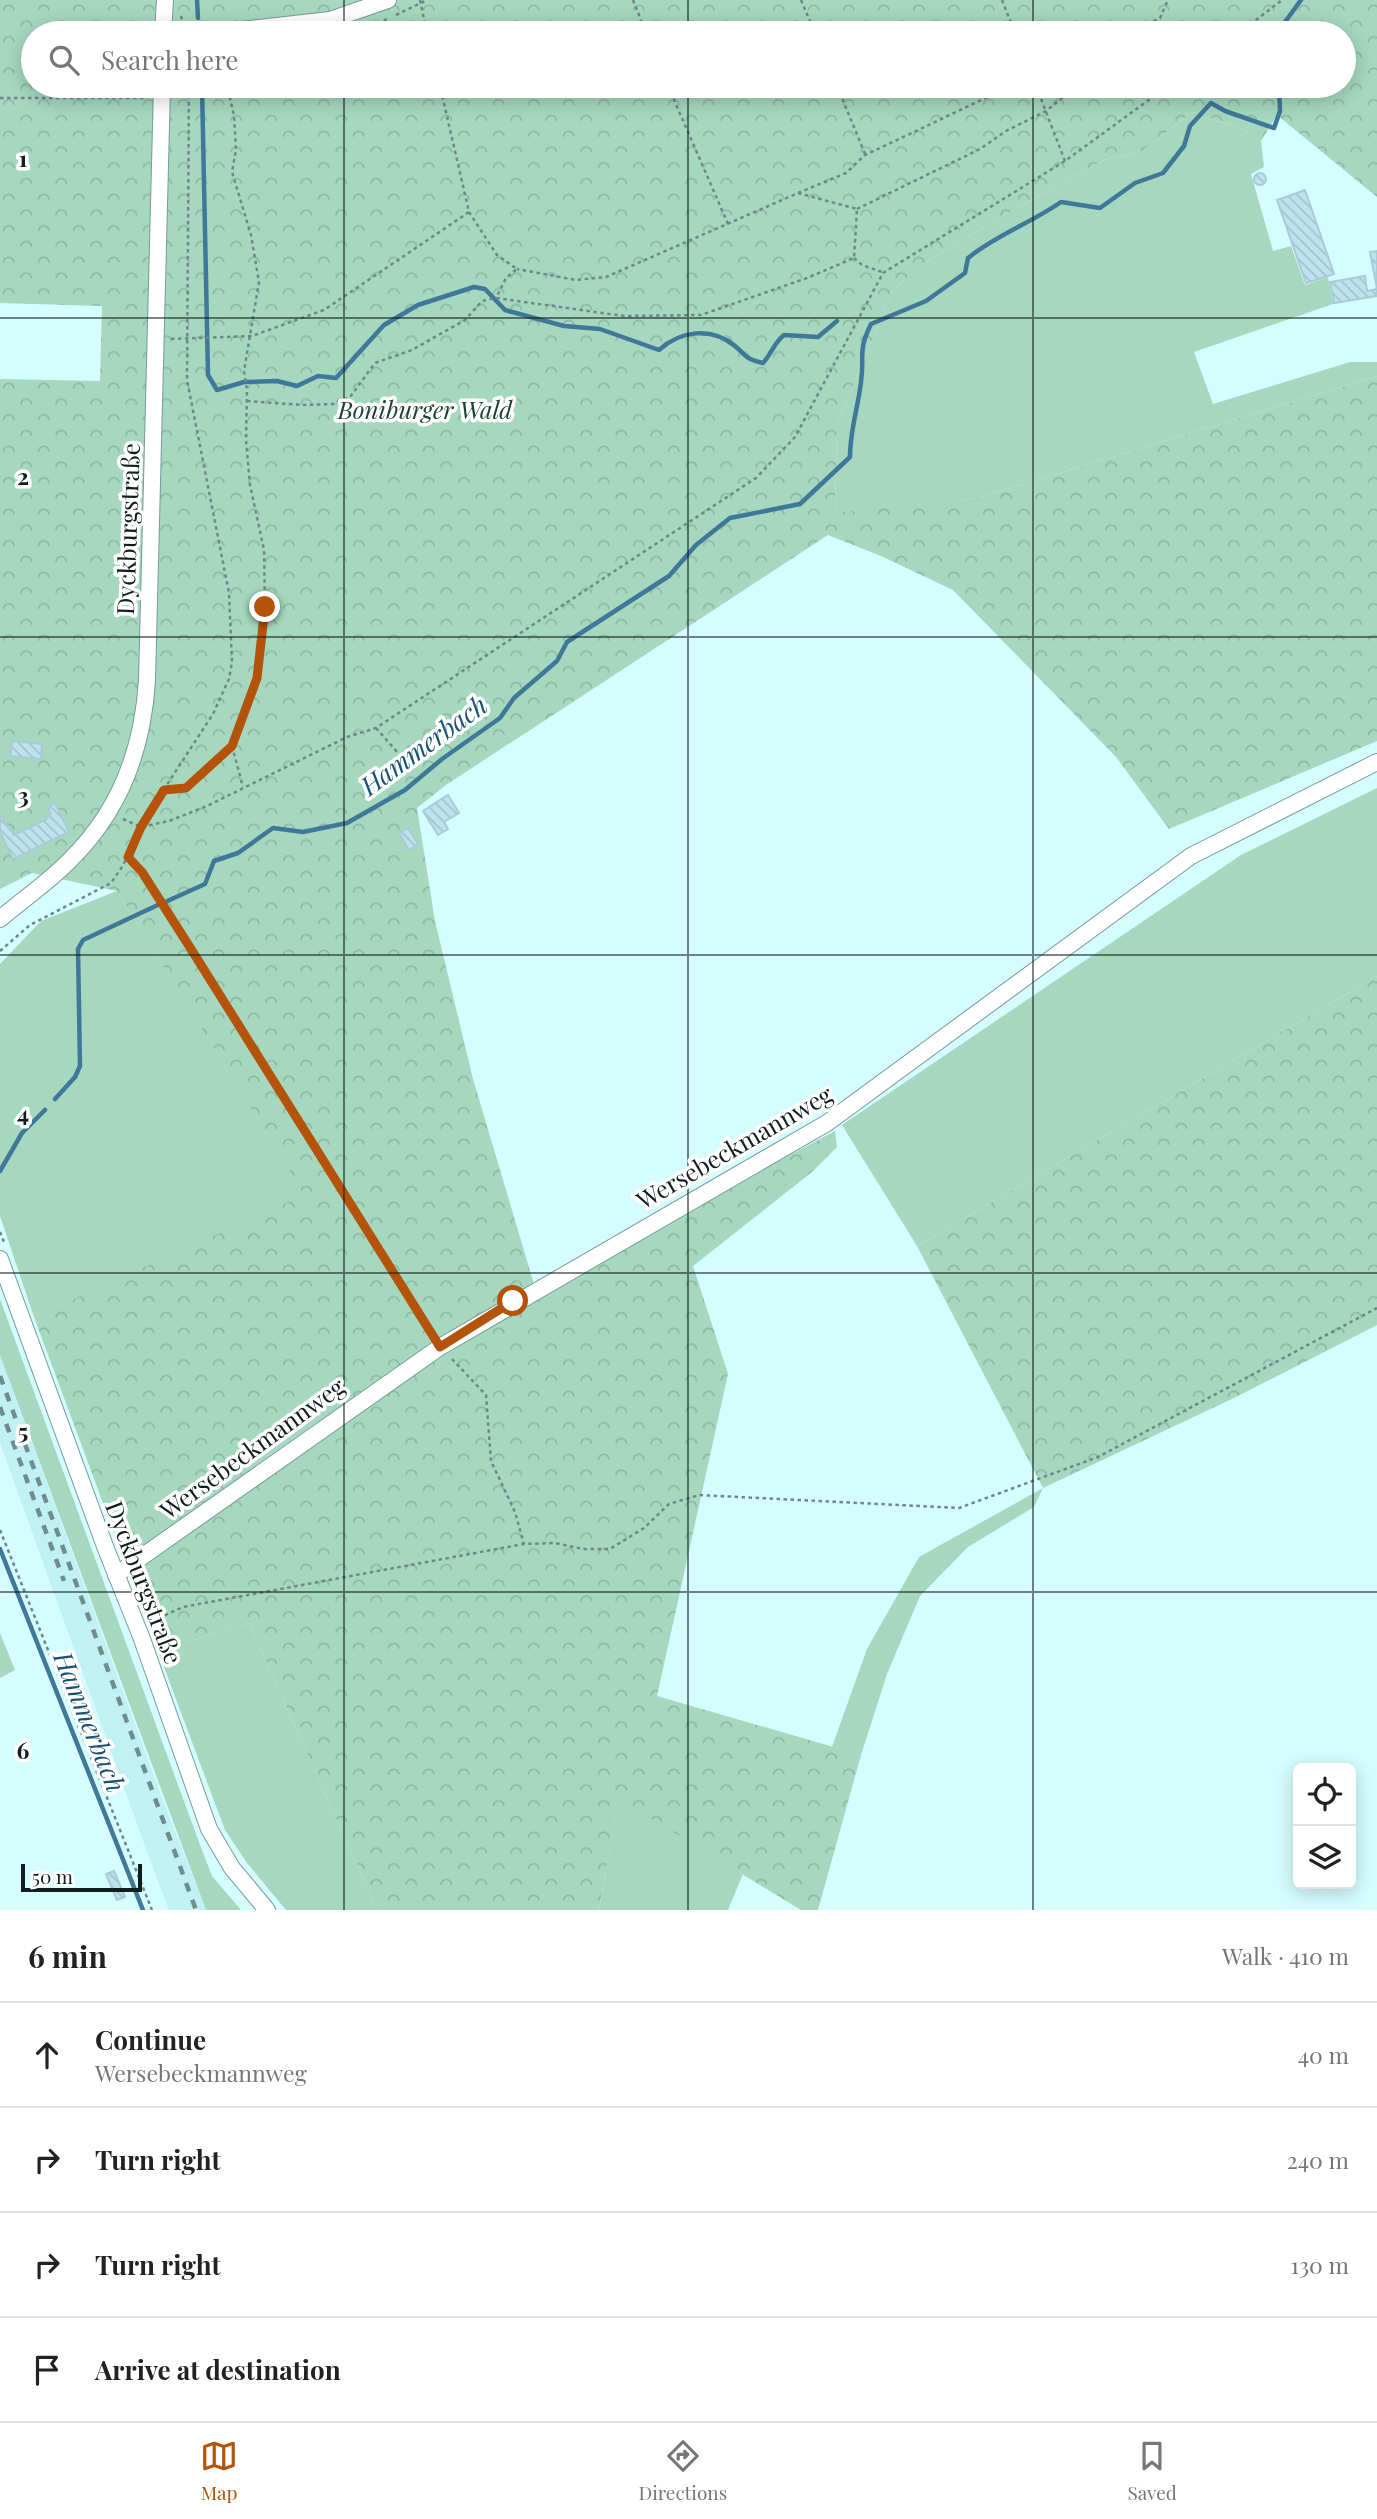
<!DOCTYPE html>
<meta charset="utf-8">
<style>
body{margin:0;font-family:"Playfair Display",serif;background:#f6f6f6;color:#222}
.controls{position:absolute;right:21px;bottom:21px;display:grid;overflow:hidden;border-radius:10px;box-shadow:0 4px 18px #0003}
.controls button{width:63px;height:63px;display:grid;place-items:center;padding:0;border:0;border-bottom:2px solid #e0e0e0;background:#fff;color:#222;font:35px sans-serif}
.scale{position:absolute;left:21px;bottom:18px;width:121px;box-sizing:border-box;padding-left:7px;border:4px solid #0f1e1e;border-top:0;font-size:19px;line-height:24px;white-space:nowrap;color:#0f1e1e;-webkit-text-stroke:5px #fff;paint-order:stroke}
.stop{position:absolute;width:21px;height:21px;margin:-16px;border:5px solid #b45309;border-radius:50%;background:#fff}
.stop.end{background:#b45309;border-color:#fff;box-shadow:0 2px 7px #0008}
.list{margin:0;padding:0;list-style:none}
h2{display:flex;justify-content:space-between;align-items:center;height:91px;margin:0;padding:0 28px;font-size:30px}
h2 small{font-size:23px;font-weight:400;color:#767676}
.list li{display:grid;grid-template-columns:46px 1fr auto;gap:21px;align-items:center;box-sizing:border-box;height:105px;padding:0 28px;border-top:2px solid #e0e0e0}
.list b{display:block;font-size:26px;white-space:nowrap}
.list p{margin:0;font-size:23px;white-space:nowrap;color:#767676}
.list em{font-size:23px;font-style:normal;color:#767676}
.icon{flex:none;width:38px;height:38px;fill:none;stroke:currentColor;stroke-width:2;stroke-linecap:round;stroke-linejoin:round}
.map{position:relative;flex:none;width:1377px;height:1910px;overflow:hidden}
.search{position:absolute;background:#fff;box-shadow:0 4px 18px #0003;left:21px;right:21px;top:21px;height:77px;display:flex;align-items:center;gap:18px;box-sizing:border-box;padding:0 24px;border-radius:38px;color:#767676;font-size:26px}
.sheet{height:511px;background:#fff}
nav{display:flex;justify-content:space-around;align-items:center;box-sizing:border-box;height:98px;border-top:2px solid #e0e0e0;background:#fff;font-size:19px;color:#767676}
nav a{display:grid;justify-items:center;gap:4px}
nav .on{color:#b45309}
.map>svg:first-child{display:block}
.built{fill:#c0f2f5}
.grass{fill:#a5d8be}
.forest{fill:url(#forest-crowns);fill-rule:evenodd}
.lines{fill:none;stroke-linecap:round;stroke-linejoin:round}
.stream{stroke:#3f7898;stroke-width:4.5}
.building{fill:url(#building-back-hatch);stroke:#a8cbd7;stroke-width:2}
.minor-casing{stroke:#779b9e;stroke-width:18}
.path{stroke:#6e8889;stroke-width:2.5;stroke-dasharray:3.5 3.5;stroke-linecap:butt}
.minor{stroke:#fff;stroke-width:16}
.rail{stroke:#718c8d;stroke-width:4.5;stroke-dasharray:9 9;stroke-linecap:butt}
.route{stroke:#b45309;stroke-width:9}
.grid{fill:none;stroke:#0f1e1e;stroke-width:2;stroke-opacity:0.55}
.labels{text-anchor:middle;stroke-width:7;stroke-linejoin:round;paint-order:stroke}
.park-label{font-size:24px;font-style:italic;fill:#1b4131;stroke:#fff}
.street-label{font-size:24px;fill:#0f1e1e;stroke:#fff}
.water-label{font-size:26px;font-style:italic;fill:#195272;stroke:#fff}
.grid-label{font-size:23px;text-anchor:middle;font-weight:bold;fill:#0f1e1e;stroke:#fff;stroke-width:7;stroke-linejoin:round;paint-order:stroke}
</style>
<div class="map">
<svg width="1377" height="1910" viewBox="0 0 1377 1910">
<defs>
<pattern id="forest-crowns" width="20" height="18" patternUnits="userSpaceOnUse" patternTransform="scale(1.75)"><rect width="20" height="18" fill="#a5d8be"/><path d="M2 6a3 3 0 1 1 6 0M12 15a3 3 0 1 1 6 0" fill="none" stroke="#8db9a3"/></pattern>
<pattern id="building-back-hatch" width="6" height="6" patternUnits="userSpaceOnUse" patternTransform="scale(1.75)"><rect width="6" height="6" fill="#bfe3ee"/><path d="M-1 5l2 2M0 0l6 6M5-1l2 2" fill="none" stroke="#a3c2cc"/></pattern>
</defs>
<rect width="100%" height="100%" fill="#d5fcfe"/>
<polygon class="built" points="0,1355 162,1798 206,1910 169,1910 154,1871 0,1443"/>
<g class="grass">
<polygon points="1192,112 1241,129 1261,141 1264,167 1251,174 1273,251 1291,246 1305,285 1328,277 1333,304 1194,352 1213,404 1350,362 1377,362 1377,376 978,498 835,514 837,425 892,291 922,265 994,221 1104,160 1143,151"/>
<polygon points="1377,788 1377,976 917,1246 842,1125 1241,855"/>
<polygon points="117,891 305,1196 34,1317 0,1216 0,964 41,921"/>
<polygon points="0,1299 200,1845 212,1876 241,1910 206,1910 0,1355"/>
<polygon points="1043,1488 1034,1507 968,1547 920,1596 887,1674 861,1755 832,1747 867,1649 919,1557"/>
<polygon points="249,1623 377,1910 286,1910 247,1863 225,1830 158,1651"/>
<polygon points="0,1633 15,1670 0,1678"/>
<polygon points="619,1798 743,1874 728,1910 599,1910"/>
</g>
<g class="forest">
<path d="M0,0H1377V197L1277,115L1261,141L1241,129L1192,112L1143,151L1104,160L994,221L922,265L892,291L837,425L835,513L978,498L1377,376V741L1169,829L1116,757L953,590L881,556L828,535L446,785L417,808L435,921L473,1079L536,1291L835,1131L837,1147L812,1172L693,1266L728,1374L657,1696L861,1755L818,1910H801L619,1799L599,1910H377L249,1623L158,1651L34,1317L304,1195L117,891L32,873L0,889V379L100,381L102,306L0,303ZM33,33H1344V86H33Z"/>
<polygon points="1377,976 1377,1325 1236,1397 1043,1488 917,1246"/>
</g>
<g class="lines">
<g class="stream">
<polyline points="197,0 198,18"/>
<polyline points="1277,33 1301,0"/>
<path d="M202,86L208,375L217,390L244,382L277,381L297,386L318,376L336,378L384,325L418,305L474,287L485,289L505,310L564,326L600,329L659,350C680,331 711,326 735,346C748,357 745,359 763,363C772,353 774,343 784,335L818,337L837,321"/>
<path d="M163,903L205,884L214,861L238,853L273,828L303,832L347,823L405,790L442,759L500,718L514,698L557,661L567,642L669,576L696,545L730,518L800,504L850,457C850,430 858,408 861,382C865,354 857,353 871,324L926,301L965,273L968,258C996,235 1031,223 1061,202L1100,208L1135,183L1163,173L1184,146L1190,126L1211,103L1225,111L1274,128L1280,111L1279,86"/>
<polyline points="55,1099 75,1077 80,1066 78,949 83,940 160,904"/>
<polyline points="0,1171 22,1133 45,1110"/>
<polyline points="0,1549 143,1910"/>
</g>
</g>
<g class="building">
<circle cx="1260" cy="179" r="6"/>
<polygon points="1305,190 1334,274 1306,283 1277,200"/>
<polygon points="1377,251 1377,289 1370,252"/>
<polygon points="1365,276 1367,291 1377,289 1377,296 1334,303 1330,282"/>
<polygon points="12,741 42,744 41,759 10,756"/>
<polygon points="448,795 459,813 444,822 448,829 438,835 423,811"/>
<polygon points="55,803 69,832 13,859 0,832 0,814 14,835 47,819 45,817 51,814 48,807"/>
<polygon points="408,828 418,844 409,850 399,833"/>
<polygon points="114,1871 125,1897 117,1900 106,1874"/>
</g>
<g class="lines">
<g class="minor-casing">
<g id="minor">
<polyline points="163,33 165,0"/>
<polyline points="214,33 330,20 388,0"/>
<path d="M0,919C23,899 49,882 70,860C120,811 143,748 147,680L162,86"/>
<polyline points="0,1259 106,1549 142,1639 209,1829 232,1868 267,1910"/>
<polyline points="116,1575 440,1347 827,1123 1191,856 1377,762"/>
</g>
</g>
<g class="path">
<polyline points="420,0 427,33"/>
<polyline points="633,0 646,33"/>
<polyline points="801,0 815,33"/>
<polyline points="1002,0 1015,33"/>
<polyline points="396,15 427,0"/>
<polyline points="181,16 185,33"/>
<polyline points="351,33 390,18"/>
<polyline points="1128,33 1160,18 1168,0"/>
<polyline points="1239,33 1282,0"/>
<polyline points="668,86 728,224"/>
<polyline points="837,86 865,154"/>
<polyline points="1036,86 1065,161"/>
<polyline points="0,98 144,98"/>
<polyline points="798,193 846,173 865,155 1011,86"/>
<polyline points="857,209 980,149 1006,131 1046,111 1077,86"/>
<polyline points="469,212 497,255 517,269 506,278 496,298"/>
<polyline points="854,258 862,265 882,272"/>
<polyline points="171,339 252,336 324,310 469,212 440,86"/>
<polyline points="247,401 302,405 333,404 350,397 375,363 412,350 465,320 482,301 496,298 624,316 701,315 807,278 854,258 857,209 798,193 606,277 576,280 517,269"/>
<polyline points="376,728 413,770"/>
<polyline points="232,746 243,787"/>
<polyline points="164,790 186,787 232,746 257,678 265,607 264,550 250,485 246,440 247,390 244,371 259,282 251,235 232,172 236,150 234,115 227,86"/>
<polyline points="123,819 141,827 169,821 207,806 347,737 376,728 756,478 795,437 883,273 1065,161 1168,86"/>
<polyline points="128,857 142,872 191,949 432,1335"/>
<polyline points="0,951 30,925 111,883 122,867 153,806 213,714 229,679 232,662 229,593 187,380 189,86"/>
<polyline points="0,1232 5,1245"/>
<polyline points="452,1359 486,1395 491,1461 515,1512 524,1544"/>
<polyline points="0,1530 152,1910"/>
<polyline points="152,1621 183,1607 524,1544 555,1543 583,1549 610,1549 644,1528 669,1504 699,1495 959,1508 1098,1457 1377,1308"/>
</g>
<use href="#minor" class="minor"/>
<g class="rail">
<polyline points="0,1376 196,1910"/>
<polyline points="0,1407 64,1581"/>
</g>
</g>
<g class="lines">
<polyline class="route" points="265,607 257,678 232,746 186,788 164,790 141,827 128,857 142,872 191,949 440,1347 513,1301"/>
</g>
<path class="grid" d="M344,0V33M688,0V33M1033,0V33M344,86V1910M688,86V1910M1033,86V1910M0,318H1377M0,637H1377M0,955H1377M0,1273H1377M0,1592H1377"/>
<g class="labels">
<g class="park-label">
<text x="425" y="419">Boniburger Wald</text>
</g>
<g class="street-label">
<text transform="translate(129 529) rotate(-88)" y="8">Dyckburgstraße</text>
<text transform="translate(735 1148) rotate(-30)" y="8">Wersebeckmannweg</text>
<text transform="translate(253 1449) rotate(-36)" y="8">Wersebeckmannweg</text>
<text transform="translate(143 1583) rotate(69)" y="8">Dyckburgstraße</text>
</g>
<g class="water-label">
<text transform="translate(424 746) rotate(-36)" y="9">Hammerbach</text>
<text transform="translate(89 1722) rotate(68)" y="9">Hammerbach</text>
</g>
</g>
<g class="grid-label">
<text x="23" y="167">1</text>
<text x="23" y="485">2</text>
<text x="23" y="804">3</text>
<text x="23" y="1122">4</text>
<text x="23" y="1440">5</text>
<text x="23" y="1759">6</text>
</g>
</svg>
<div class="controls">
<button><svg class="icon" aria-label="locate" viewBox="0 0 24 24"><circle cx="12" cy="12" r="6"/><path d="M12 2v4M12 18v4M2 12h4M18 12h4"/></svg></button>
<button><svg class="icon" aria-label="layers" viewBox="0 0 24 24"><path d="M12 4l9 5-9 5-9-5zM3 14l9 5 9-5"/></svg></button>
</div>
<div class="scale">50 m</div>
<div class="stop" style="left:513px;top:1301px"></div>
<div class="stop end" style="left:265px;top:607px"></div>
<div class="search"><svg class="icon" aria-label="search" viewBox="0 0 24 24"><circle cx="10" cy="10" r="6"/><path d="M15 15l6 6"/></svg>Search here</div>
</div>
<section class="sheet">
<h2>6 min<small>Walk · 410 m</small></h2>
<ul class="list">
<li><svg class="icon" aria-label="ahead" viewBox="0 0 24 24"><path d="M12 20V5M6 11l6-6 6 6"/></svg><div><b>Continue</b><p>Wersebeckmannweg</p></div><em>40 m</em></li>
<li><svg class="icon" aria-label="right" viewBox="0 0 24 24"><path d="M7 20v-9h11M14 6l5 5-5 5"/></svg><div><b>Turn right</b></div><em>240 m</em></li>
<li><svg class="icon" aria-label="right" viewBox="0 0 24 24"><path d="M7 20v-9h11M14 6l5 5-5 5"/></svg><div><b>Turn right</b></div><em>130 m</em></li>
<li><svg class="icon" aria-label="arrive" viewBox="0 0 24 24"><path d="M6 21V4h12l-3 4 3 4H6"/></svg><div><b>Arrive at destination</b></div></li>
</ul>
</section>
<nav>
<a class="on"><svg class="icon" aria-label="map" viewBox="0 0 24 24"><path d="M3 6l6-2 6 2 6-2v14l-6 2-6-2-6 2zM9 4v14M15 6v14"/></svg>Map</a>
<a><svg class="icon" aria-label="directions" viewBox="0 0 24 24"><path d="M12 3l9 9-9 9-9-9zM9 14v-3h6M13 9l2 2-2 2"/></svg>Directions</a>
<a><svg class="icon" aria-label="saved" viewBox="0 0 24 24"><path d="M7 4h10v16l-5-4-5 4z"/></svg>Saved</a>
</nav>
